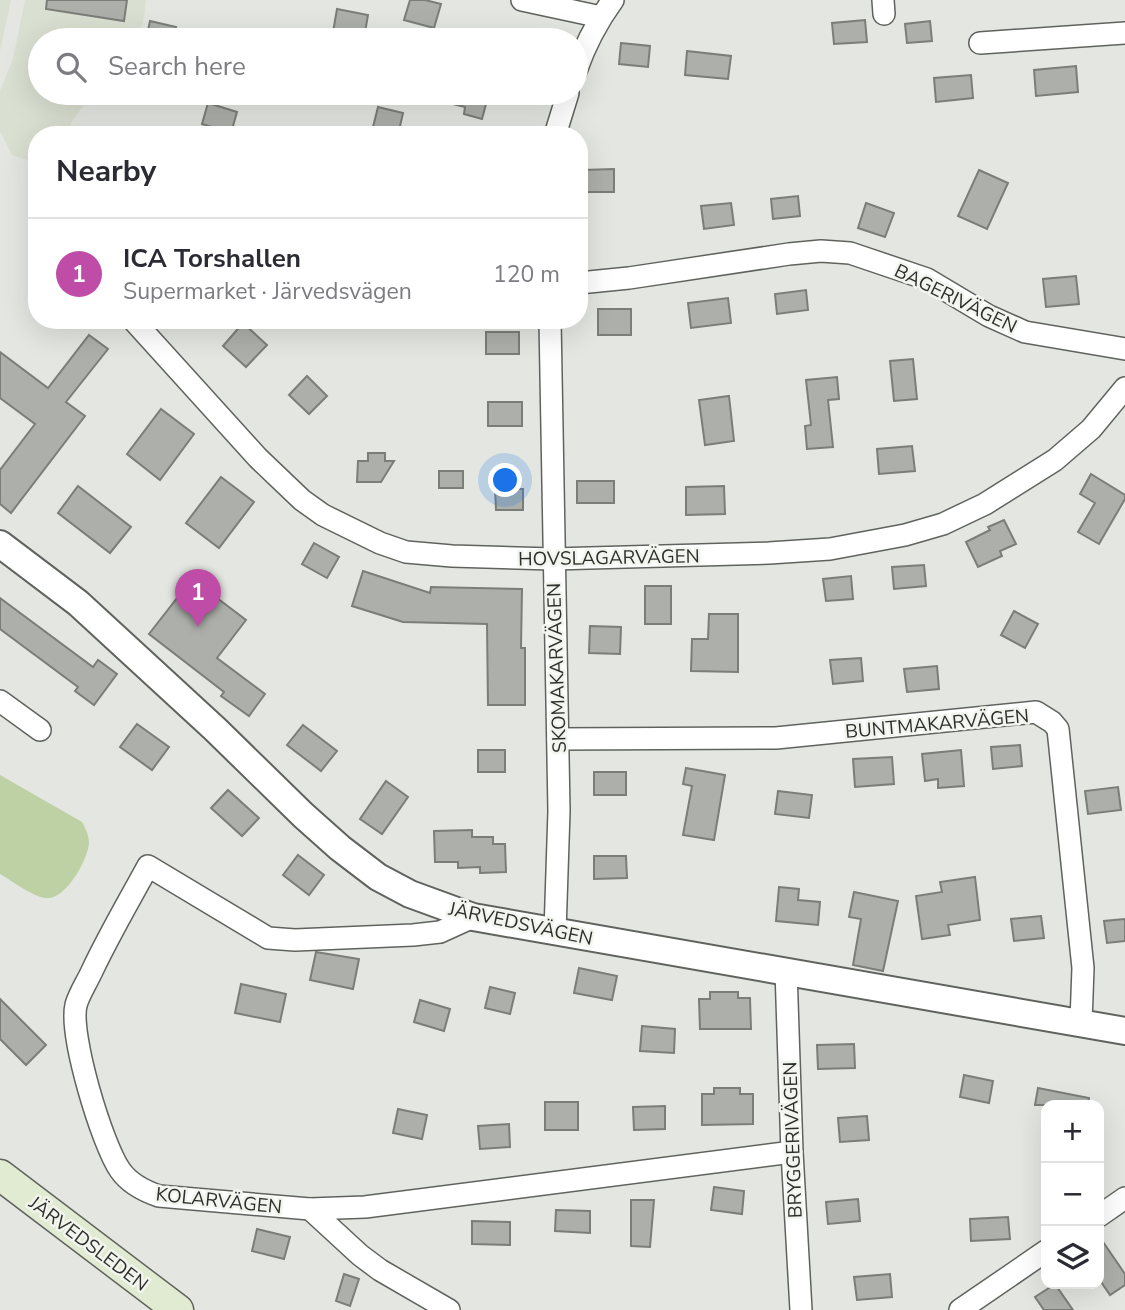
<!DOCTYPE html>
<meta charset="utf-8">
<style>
body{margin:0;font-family:"Nunito Sans",sans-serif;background:#f7f7f7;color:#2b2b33}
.controls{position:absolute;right:21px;bottom:21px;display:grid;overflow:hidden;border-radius:14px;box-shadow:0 7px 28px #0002}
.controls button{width:63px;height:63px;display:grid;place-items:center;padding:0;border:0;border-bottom:2px solid #e1e1e2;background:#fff;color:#2b2b33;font:35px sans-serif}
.you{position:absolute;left:506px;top:481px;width:24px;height:24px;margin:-18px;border:5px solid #fff;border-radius:50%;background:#1a73e8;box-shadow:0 0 0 10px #1a73e833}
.badge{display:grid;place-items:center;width:46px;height:46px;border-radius:50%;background:#bf4ca6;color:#fff;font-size:23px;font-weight:700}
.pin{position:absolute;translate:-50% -58px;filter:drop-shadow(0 2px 4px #0008)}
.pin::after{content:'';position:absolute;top:37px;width:24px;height:21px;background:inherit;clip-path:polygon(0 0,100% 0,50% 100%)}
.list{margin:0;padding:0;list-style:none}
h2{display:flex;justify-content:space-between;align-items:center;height:91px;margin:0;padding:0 28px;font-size:30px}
h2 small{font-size:23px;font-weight:400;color:#7c7c81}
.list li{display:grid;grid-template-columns:46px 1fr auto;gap:21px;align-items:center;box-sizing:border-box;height:112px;padding:0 28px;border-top:2px solid #e1e1e2}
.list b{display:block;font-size:26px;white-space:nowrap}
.list p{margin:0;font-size:23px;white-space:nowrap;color:#7c7c81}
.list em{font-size:23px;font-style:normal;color:#7c7c81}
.icon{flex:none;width:38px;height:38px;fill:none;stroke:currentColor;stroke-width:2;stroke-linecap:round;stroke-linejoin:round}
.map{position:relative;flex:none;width:1125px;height:1310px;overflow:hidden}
.search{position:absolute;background:#fff;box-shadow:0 7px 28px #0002;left:28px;top:28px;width:560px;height:77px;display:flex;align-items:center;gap:18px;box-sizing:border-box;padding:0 24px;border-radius:38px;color:#7c7c81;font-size:26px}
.panel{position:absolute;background:#fff;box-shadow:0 7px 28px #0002;left:28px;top:126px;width:560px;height:203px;border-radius:28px}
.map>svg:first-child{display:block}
.built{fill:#d9dfd1}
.green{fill:#bdd1a4}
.building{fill:#adb0aa;stroke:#7b7e78;stroke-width:2}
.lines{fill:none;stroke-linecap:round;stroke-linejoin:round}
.minor-casing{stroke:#60635d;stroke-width:24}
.tertiary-casing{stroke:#60635d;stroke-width:30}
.secondary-casing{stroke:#60635d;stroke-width:33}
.minor{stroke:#fff;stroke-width:21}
.tertiary{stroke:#fff;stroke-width:26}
.secondary{stroke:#e1ebd2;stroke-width:30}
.labels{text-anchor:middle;stroke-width:5;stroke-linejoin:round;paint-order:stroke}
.street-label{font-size:19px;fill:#2e2f2c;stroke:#f2f5ee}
</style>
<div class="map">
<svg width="1125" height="1310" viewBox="0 0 1125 1310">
<rect width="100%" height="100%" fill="#e4e7e1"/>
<g class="built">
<polygon points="0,0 11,0 0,51"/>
<polygon points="25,0 146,0 143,24 131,40 40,40 40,93 92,93 71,123 67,135 37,135 36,163 12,155 0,131 0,91 13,59"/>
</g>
<path class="green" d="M0,775L82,822C86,829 89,836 89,843C88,859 67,897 49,898C37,900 11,880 0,874Z"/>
<g class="building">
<polygon points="47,0 127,0 124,21 46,9"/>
<polygon points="410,0 425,0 441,4 434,28 404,20"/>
<polygon points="337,9 368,15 364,38 333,32"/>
<polygon points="865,20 867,42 834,44 832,23"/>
<polygon points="150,21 176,27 173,40 146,40"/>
<polygon points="930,21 932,41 907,43 905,24"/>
<polygon points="621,43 650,46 648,67 619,64"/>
<polygon points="687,51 731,56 728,79 685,75"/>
<polygon points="1076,66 1078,92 1036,96 1034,70"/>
<polygon points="971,75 973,98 936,102 934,78"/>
<polygon points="430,93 489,93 482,119 464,114 465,107 429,98"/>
<polygon points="208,103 237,112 231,133 202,124"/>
<polygon points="378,107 403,113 398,135 371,135"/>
<polygon points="614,169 614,192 582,192 582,170"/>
<polygon points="979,170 1008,183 987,229 958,216"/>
<polygon points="798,196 800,216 773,219 771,199"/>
<polygon points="731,203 734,225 704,229 701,206"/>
<polygon points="866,203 894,213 885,237 858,228"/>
<polygon points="1076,276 1079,304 1046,307 1043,279"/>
<polygon points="806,290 808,310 777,314 775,294"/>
<polygon points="728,298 731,323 691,328 688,303"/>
<rect x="598" y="309" width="33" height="26"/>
<polygon points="243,323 267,345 246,367 223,346"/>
<rect x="486" y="332" width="33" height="22"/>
<polygon points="89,335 108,349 66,402 85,416 11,513 0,504 0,470 35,424 0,398 0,352 48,388"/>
<polygon points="913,359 917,399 894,401 890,361"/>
<polygon points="307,376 327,396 309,414 289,395"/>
<polygon points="837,377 839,399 828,400 833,447 807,449 805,426 811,425 806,380"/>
<polygon points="729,396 734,441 705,445 699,400"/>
<rect x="488" y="402" width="34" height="24"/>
<polygon points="161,409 194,434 160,480 127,454"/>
<polygon points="912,446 915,471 879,474 877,449"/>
<polygon points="368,453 385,453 385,461 394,461 381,482 357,482 358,461 368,461"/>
<rect x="439" y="471" width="24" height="17"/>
<polygon points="1091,474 1125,495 1125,499 1099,544 1078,532 1095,503 1080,494"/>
<polygon points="221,477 254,502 219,548 186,523"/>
<rect x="577" y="481" width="37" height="22"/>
<polygon points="78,486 131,527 110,553 58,513"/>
<polygon points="724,486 725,514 686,515 686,487"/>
<polygon points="495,489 523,489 523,510 496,510"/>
<polygon points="1004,520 1016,544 1000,551 1002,556 978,567 966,542 990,530 988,527"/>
<polygon points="314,543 339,557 327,578 302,564"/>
<polygon points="924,565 926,586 894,589 892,567"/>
<polygon points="363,571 430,593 431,587 522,589 521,648 525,648 525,705 488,705 487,624 403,622 352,606"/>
<polygon points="851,576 853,599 826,601 823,579"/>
<polygon points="192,579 246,620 217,658 265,694 249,716 221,696 224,692 149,634"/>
<rect x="645" y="586" width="26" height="38"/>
<polygon points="0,598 93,667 98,660 117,674 94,705 75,691 78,687 0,629"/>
<polygon points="1014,611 1038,624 1025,648 1001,635"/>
<polygon points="709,614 738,614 738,672 691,671 692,639 708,639"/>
<polygon points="590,626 621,627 620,654 589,653"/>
<polygon points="861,658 863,681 833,684 830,660"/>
<polygon points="937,666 939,689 907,692 904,669"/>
<polygon points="137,724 169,747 152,770 120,747"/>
<polygon points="303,725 337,751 321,771 287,745"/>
<polygon points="1020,745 1022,766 993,769 991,747"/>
<rect x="478" y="750" width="27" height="22"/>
<polygon points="961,750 964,786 938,788 938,779 925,781 922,754"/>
<polygon points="892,757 894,784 855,787 853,759"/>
<polygon points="686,768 725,775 714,840 683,835 692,786 683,784"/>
<rect x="594" y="772" width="32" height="23"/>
<polygon points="386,781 408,797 382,834 360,819"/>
<polygon points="1118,787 1121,810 1088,814 1085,791"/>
<polygon points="228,790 259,818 242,836 211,808"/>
<polygon points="778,791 812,795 809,818 775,814"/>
<polygon points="472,830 472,837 493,837 493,844 505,844 506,872 480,873 480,867 458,868 458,862 435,862 434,831"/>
<polygon points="298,855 324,875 309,895 283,875"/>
<polygon points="594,856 626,856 627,878 594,879"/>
<polygon points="975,877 980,920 948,925 950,935 922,939 916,896 942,892 940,882"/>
<polygon points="779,887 799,889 798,900 820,902 818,925 776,921"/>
<polygon points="854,892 898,901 883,971 853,965 861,919 849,917"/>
<polygon points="1041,916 1044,938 1014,941 1011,919"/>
<polygon points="1125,919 1125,941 1107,943 1104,921"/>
<polygon points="316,952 359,959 353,989 310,980"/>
<polygon points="579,968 617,976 612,1000 574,993"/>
<polygon points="241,984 286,994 280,1022 235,1013"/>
<polygon points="490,987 515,993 510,1014 485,1008"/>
<polygon points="710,992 738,992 738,998 750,998 751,1029 700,1029 699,999 710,999"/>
<polygon points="0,999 46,1045 26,1065 0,1039"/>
<polygon points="420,1000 450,1009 444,1031 414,1022"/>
<polygon points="642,1026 675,1029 674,1053 640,1051"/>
<polygon points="854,1044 855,1068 818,1069 817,1045"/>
<polygon points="964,1075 993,1081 989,1103 960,1097"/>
<polygon points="714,1088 740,1088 740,1094 753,1094 753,1124 702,1125 702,1094 714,1094"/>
<polygon points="1038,1088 1089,1098 1088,1105 1035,1105"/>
<rect x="545" y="1102" width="33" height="28"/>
<polygon points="665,1106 665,1129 634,1130 633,1107"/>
<polygon points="398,1109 427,1115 422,1139 393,1133"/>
<polygon points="867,1116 869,1140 840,1142 838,1118"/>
<polygon points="509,1124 510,1147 480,1149 478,1126"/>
<polygon points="714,1187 744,1191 742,1214 711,1210"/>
<polygon points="858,1199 860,1221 828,1224 826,1202"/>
<polygon points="631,1200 654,1200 650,1247 631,1246"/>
<polygon points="556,1210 590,1211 590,1233 555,1231"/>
<polygon points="1008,1217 1010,1239 971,1241 970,1219"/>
<polygon points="472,1221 510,1222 510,1245 472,1244"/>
<polygon points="257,1229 290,1237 284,1259 252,1251"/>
<polygon points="1099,1236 1125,1274 1125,1285 1110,1295 1099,1279"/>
<polygon points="344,1274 359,1279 350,1306 336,1301"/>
<polygon points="890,1274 892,1297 857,1300 854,1277"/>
<polygon points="1055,1284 1073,1310 1044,1310 1035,1297"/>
</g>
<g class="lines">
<g class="minor-casing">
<g id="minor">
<polyline points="522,0 601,17"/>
<polyline points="883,0 884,14"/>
<polyline points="980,43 1125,33"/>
<path d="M576,71C585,45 597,22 613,0"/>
<polyline points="555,135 568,93"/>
<polyline points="579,283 629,278 789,254 821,251 850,253 927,279 989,316 1025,332 1125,349"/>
<polyline points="133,320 258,458 302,500 323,515 380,543 406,552 452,556 553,559 769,553 830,549 905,535 943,524 985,504 1055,460 1091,429 1125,388"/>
<polyline points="550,320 559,811 555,932"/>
<polyline points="0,701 40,730"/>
<polyline points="558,739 776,738 1036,712 1052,722 1058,729 1083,968 1081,1022"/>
<path d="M473,917L440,932L413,935L295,940L268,938L148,866C129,901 109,935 92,971C87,982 79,994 76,1005C69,1035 102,1144 120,1170C129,1183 144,1191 159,1196L310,1209L365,1207L792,1152"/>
<polyline points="786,970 792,1152 801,1310"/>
<polyline points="310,1209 360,1255 380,1270 449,1310"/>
<polyline points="1099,1216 1125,1198"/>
<polyline points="960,1310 1046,1251"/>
</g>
</g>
<g class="tertiary-casing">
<polyline id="tertiary" points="0,544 78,603 215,729 303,815 340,848 378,877 410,894 473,917 1125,1031"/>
</g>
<g class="secondary-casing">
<polyline id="secondary" points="0,1175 178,1310"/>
</g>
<use href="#minor" class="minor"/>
<use href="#tertiary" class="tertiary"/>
<use href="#secondary" class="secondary"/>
</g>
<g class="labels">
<g class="street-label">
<text transform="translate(956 298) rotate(26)" y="7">BAGERIVÄGEN</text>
<text transform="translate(609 557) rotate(-1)" y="7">HOVSLAGARVÄGEN</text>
<text transform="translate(556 668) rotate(-92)" y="7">SKOMAKARVÄGEN</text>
<text transform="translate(937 723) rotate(-5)" y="7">BUNTMAKARVÄGEN</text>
<text transform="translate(521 923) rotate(12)" y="7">JÄRVEDSVÄGEN</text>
<text transform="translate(792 1140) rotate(-92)" y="7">BRYGGERIVÄGEN</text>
<text transform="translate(219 1200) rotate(6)" y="7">KOLARVÄGEN</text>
<text transform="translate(89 1243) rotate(37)" y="7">JÄRVEDSLEDEN</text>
</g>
</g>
</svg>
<div class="controls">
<button>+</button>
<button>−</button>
<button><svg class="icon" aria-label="layers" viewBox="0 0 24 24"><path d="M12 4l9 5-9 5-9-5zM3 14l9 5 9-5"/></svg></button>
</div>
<div class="you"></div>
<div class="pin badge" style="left:198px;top:627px">1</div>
<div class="search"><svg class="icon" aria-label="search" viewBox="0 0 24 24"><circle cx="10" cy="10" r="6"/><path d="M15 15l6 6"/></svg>Search here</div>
<section class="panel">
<h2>Nearby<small></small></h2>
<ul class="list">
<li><span class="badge">1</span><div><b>ICA Torshallen</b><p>Supermarket · Järvedsvägen</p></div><em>120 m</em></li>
</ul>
</section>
</div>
